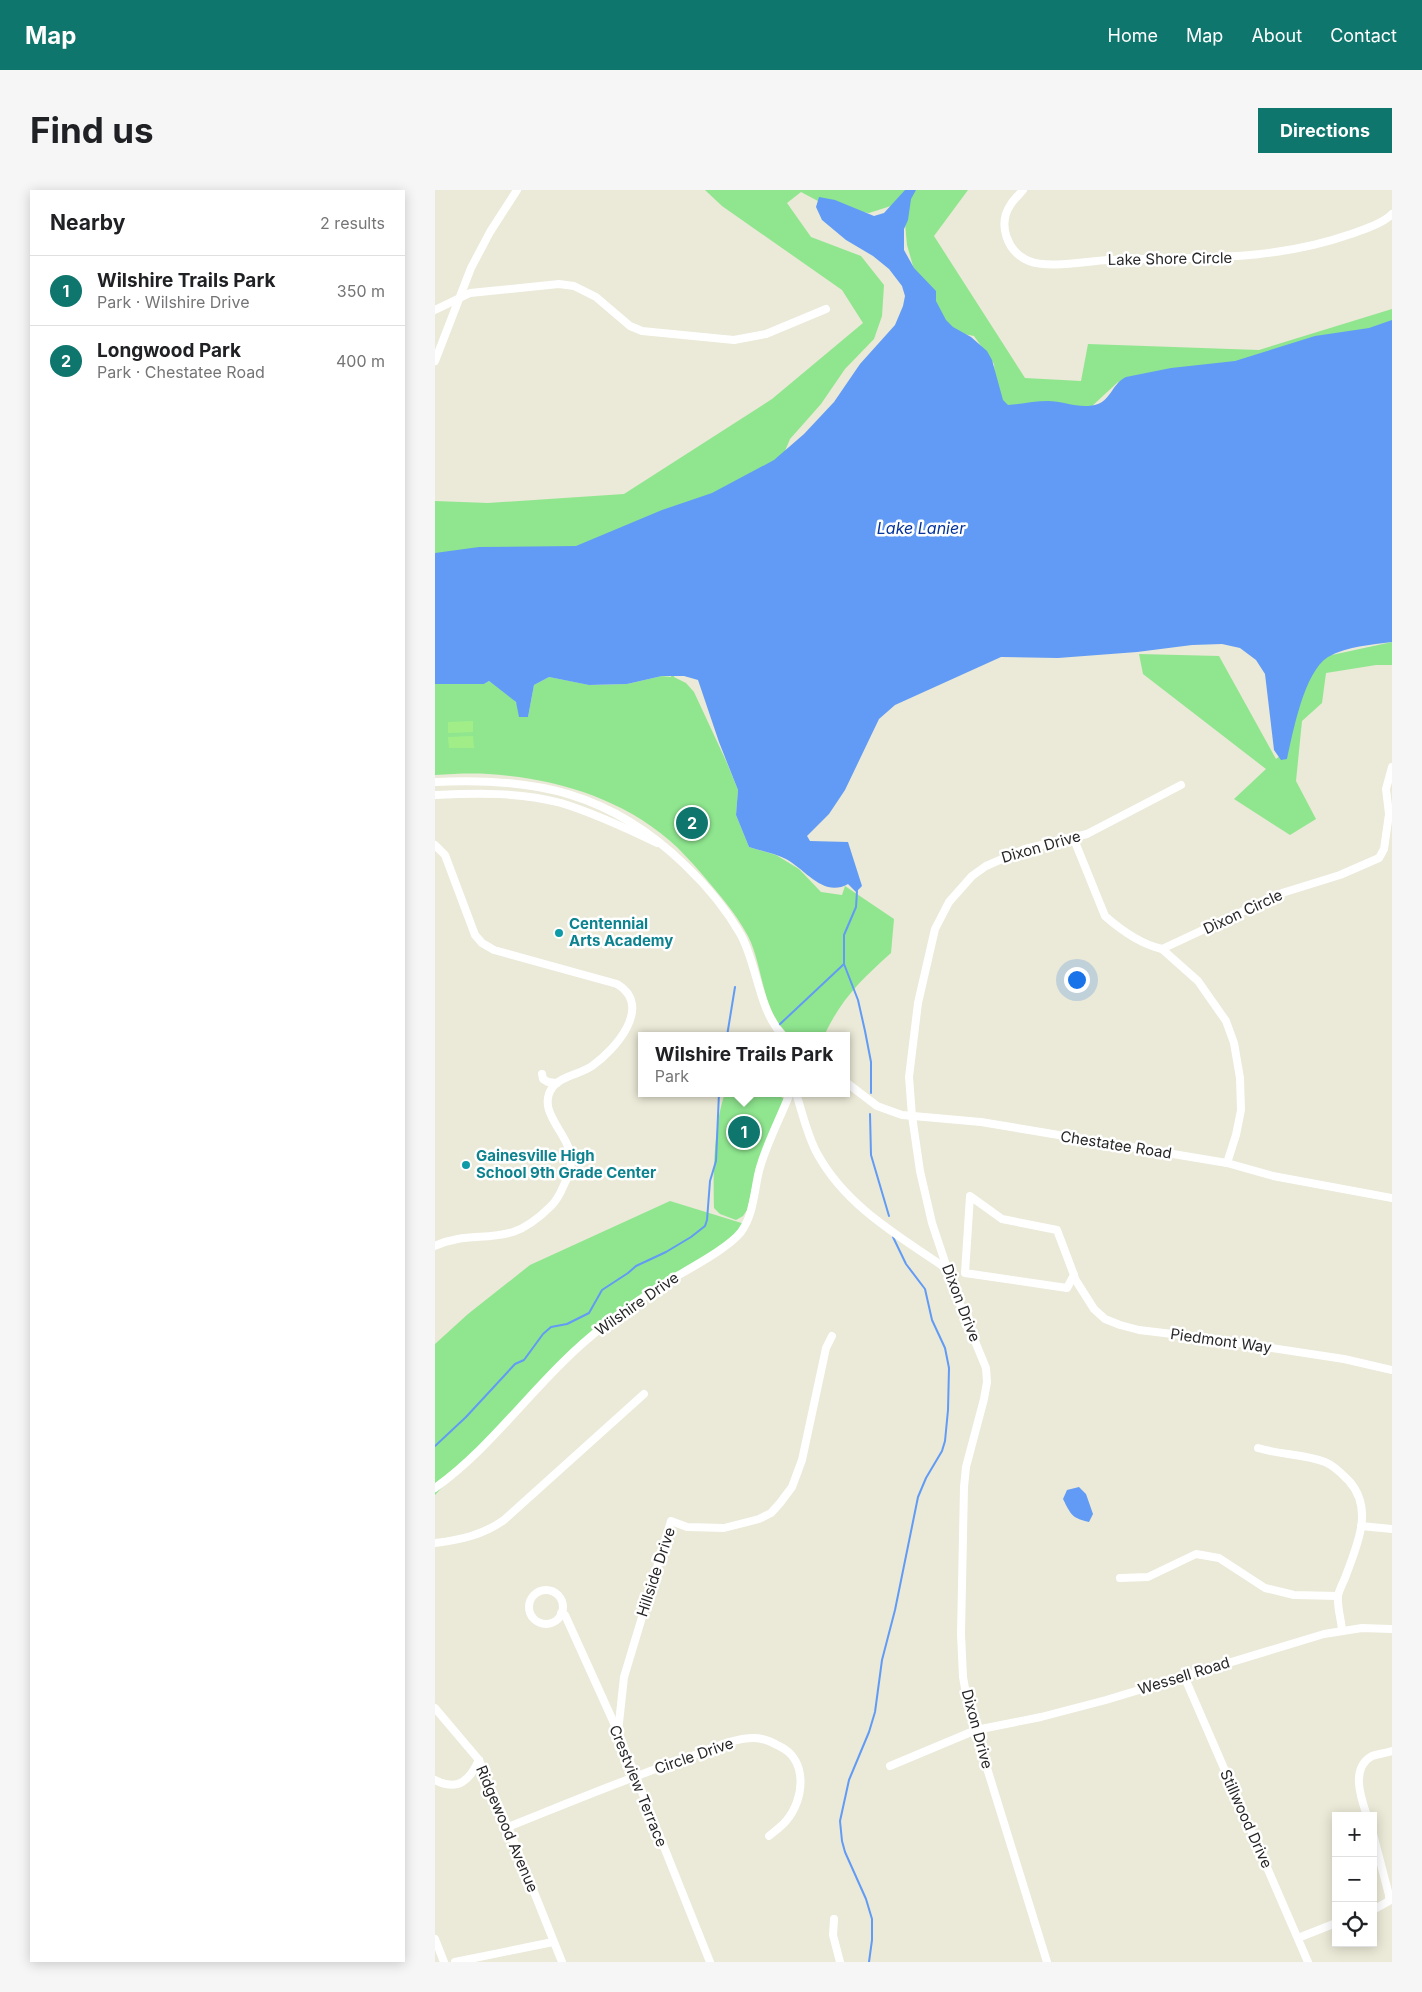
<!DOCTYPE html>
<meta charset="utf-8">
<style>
body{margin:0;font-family:Inter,sans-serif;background:#f6f6f6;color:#202124}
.controls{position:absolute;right:15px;bottom:15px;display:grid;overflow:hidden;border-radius:0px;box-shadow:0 2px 12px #0003}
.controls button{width:45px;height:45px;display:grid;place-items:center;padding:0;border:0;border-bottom:1px solid #e0e0e0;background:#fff;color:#202124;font:25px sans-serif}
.you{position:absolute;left:641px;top:789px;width:18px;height:18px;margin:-12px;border:4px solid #fff;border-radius:50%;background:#1a73e8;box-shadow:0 0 0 8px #1a73e833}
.badge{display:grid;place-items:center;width:32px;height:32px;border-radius:50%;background:#0f766e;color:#fff;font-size:16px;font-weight:700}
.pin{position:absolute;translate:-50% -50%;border:2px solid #fff;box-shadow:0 1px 5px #0006}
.popup{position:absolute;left:203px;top:842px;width:212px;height:65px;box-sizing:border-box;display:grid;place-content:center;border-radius:0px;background:#fff;filter:drop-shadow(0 1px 4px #0005);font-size:16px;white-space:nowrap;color:#757577}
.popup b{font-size:19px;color:#202124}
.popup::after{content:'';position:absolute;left:50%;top:100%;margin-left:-10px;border:10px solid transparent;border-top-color:#fff}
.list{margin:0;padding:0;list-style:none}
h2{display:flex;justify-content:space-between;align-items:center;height:65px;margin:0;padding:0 20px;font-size:21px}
h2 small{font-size:16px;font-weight:400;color:#757577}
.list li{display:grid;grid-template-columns:32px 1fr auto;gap:15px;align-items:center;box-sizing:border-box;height:70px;padding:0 20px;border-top:1px solid #e0e0e0}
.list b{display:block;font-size:19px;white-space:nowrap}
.list p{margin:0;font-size:16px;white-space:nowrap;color:#757577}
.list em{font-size:16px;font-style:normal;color:#757577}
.icon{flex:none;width:28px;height:28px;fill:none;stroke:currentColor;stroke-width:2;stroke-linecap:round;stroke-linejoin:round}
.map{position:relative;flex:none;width:957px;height:1772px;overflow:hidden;border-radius:0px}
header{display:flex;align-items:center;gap:30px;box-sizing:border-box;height:70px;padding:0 25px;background:#0f766e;color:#fff}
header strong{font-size:24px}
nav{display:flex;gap:28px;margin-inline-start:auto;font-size:18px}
.intro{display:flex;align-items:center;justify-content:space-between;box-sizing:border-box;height:120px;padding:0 30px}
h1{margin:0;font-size:35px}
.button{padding:12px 22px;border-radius:0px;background:#0f766e;color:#fff;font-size:18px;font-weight:700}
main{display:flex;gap:30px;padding:0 30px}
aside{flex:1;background:#fff;border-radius:0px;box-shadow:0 2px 12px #0003}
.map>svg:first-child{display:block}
.green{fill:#8fe68f}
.pitch{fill:#a1ee89}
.water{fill:#619bf5}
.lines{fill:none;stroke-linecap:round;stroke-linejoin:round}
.stream{stroke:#619bf5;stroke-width:2}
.minor{stroke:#fff;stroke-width:8}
.culture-dot{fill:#0f9aa8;stroke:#fff;stroke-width:2}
.labels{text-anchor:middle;stroke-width:5;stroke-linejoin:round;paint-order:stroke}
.street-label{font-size:15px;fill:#272727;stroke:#fff}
.culture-label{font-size:15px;font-weight:bold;fill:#0d838f;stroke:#fff;text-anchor:start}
.water-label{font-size:16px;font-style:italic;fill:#05359c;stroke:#fff}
</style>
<header>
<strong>Map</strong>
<nav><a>Home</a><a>Map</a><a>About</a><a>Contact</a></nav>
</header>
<div class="intro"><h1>Find us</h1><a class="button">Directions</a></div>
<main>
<aside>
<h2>Nearby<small>2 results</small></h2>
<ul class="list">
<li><span class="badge">1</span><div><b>Wilshire Trails Park</b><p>Park · Wilshire Drive</p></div><em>350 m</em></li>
<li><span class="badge">2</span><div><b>Longwood Park</b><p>Park · Chestatee Road</p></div><em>400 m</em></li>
</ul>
</aside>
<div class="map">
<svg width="957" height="1772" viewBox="0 0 957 1772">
<rect width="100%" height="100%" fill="#ebe9d7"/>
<g class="green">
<polygon points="270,0 533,0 499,46 590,188 646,191 653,154 824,160 957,119 957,148 683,192 656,217 562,220 559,174 539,146 501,139 480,83 472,55 469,22 462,14 434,23 398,19 366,2 352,13 376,47 426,66 449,95 447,126 439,149 410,179 386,214 355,249 340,285 192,349 105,367 0,373 0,311 53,313 189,304 337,209 428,133 407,100 287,16"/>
<polygon points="957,452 957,475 941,475 891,483 887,513 867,531 861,591 881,629 855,645 799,609 831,579 708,484 704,464 784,466 841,569 853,559 871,483 892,466"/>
<path d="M238,466H241L239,487L251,493L259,502L292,573L303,600L301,625L314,657L341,665L364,679L386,702L407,705L410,696L459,729L456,763C426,790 406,809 389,846H355C326,821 329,778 313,746C300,722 283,703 266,683C256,672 246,660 234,650C184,607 118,588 53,584C35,583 17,584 0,585V494H49L54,491L78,509L93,527L99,495L114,487L155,495L192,494L227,486L236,487Z"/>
<path d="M290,903H340L349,909L324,968L312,1020L308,1026L301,1030L285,1024L279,1018C278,986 279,934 290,903Z"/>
<polygon points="235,1011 313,1035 293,1059 194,1117 119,1181 0,1305 0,1154 33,1124 95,1075"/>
</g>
<g class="pitch">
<polygon points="38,531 38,542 13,543 13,532"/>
<polygon points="38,546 39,558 14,558 13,547"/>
</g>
<g class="water">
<path d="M470,0H481L476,9L473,30L469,39V60L479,78L501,101V111L511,130L518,137L536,147L552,161L557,170L568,210L573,215C586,214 600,211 613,211C629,211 646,220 663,214C676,209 678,193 691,187L736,178L800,171L880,146L934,138L957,130V452C936,455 912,456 893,467C869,482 858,542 852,569L846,570L839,560L830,484L821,470L805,458L787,454L757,455L702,462L623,468L566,467L460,515L444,529L410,600L394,624L372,646L375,651L413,652L427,696L421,702L413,694C389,708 371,680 351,669C340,663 326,661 314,657L301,625L303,600L284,552L263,490L249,486H227L192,494L154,495L114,487L99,495L93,527H84L81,512L54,491L49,494H0V363L44,357L141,356L227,320L277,303L339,270L369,244L399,212L425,174L460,135L468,116L470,106L467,96L454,79L438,66L411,50L387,30L381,17L384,7L400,10L439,26L449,23Z"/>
<path d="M644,1297L651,1304L658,1324L654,1332C637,1328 636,1325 628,1309L632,1300Z"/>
</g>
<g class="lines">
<g class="stream">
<polyline points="422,701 421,717 409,745 409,774 423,810 430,841 436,872 436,903"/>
<polyline points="344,835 409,774"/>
<polyline points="292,846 300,797"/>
<polyline points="435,924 436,965 454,1026"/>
<polyline points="0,1256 31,1227 80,1174 89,1170 108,1144 116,1137 132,1134 154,1123 167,1100 193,1083 201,1076 231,1062 256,1047 270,1036 272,1030 275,991 281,971 284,903"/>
<polyline points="434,1772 437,1750 437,1729 431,1709 410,1662 407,1651 405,1631 414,1590 434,1542 440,1522 447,1470 460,1420 483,1307 491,1288 507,1261 510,1251 513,1220 514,1178 510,1158 497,1130 490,1099 471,1074 458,1047"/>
</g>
<g class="minor">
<path d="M588,0C584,5 579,9 576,14C562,34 572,62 594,71C614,79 651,71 673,70C759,66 833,73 916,44C929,39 947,34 957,24"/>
<polyline points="0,120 35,103 124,94 139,96 161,107 195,136 207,141 299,150 331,144 391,119"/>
<polyline points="0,171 36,78 55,42 82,0"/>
<path d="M0,592C100,587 176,603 250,675C273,697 290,717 306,745C323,777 323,819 348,846"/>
<path d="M0,605C42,603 85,602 126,613C159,623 191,638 222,653"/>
<path d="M638,647L670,726C687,741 705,754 727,759L847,703L905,685L944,668L949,659L954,624L951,599L957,577"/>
<path d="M0,655L10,665L40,745L47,753L59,760L182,794C219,816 180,860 157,876C146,884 125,886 117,898C100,923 138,946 136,972C136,980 132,989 128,997C125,1004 121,1011 116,1016C105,1027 93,1037 78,1042C51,1050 27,1043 0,1056"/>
<polyline points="727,759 763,791 791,831 799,853 805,888 806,920 801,945 792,973"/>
<polyline points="107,884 108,889 113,892 122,893"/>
<polyline points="412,893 442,916 467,925 546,932 792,973 838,986 957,1008"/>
<path d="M361,903C367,922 373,948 383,965C412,1017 464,1046 512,1079"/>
<polygon points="535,1006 567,1029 622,1040 639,1085 632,1098 530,1083"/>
<polyline points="639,1085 640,1089 659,1119 670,1129 685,1135 704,1140 771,1148 909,1169 957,1180"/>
<path d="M823,1258C845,1265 869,1264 890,1272C900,1276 907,1284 914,1291C940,1320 921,1357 910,1388C908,1393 904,1400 903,1406C902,1416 906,1429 907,1440"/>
<path d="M0,1298C49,1263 86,1213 129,1171C157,1143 188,1120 221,1099C243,1084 291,1061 306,1042C319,1024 319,1001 324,981C331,954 345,929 355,903"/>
<polyline points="926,1336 957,1339"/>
<path d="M0,1353C25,1350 48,1345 69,1330L209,1204"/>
<polyline points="685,1388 713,1387 761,1364 784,1368 830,1398 859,1405 903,1406"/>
<circle cx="111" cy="1417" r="17"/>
<polyline points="126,1423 130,1425 183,1542 275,1772"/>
<polyline points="749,1486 873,1772"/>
<polyline points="0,1518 44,1570 73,1637 127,1772"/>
<polyline points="183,1542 189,1487 236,1331 252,1337 289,1338 324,1329 336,1323 345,1313 357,1297 367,1270 391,1158 397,1146"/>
<polyline points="455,1576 541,1540 606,1527 671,1510 889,1444 927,1438 957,1439"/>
<path d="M0,1590C23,1602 35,1590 44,1570"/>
<path d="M932,1626C926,1608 915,1578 937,1566C943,1564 951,1563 957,1561"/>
<path d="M73,1637C133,1613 193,1588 254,1567C274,1560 297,1548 319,1548C327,1548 337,1552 344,1556C373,1569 370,1609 351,1631C347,1636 340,1641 334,1646"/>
<polyline points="938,1644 954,1705 954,1711 938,1720"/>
<polyline points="399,1729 398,1745 405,1772"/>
<polyline points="863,1748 901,1733"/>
<polyline points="0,1749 9,1772"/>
<polyline points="20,1772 118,1752"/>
<polyline points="612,1772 534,1520 528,1487 526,1444 529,1297 531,1277 549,1209 552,1192 551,1178 521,1105 497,1033 485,981 477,926 474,887 483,813 500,739 514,712 537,686 551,676 590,659 652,644 746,595"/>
</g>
</g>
<g class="culture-dot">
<circle cx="124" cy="743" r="5"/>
<circle cx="31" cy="975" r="5"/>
</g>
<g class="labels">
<g class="street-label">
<text transform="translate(735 69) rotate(-1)" y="5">Lake Shore Circle</text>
<text transform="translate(606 657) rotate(-16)" y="5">Dixon Drive</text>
<text transform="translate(808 722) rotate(-25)" y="5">Dixon Circle</text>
<text transform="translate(681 955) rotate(9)" y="5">Chestatee Road</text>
<text transform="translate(526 1113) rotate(69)" y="5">Dixon Drive</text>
<text transform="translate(202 1114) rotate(-35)" y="5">Wilshire Drive</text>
<text transform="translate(786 1151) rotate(8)" y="5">Piedmont Way</text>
<text transform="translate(221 1382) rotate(-72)" y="5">Hillside Drive</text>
<text transform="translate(749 1486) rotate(-17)" y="5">Wessell Road</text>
<text transform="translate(542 1539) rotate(75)" y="5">Dixon Drive</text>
<text transform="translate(259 1566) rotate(-19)" y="5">Circle Drive</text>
<text transform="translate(203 1596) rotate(68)" y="5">Crestview Terrace</text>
<text transform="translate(811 1629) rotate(66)" y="5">Stillwood Drive</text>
<text transform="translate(72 1639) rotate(67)" y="5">Ridgewood Avenue</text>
</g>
<g class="culture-label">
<text x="134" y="739">Centennial<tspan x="134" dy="17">Arts Academy</tspan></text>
<text x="41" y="971">Gainesville High<tspan x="41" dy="17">School 9th Grade Center</tspan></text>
</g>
<g class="water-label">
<text x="486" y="344">Lake Lanier</text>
</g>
</g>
</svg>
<div class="controls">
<button>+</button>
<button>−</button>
<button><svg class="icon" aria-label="locate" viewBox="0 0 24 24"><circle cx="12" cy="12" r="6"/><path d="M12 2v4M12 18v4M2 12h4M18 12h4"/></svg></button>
</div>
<div class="you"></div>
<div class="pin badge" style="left:309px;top:942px">1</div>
<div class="popup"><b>Wilshire Trails Park</b>Park</div>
<div class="pin badge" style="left:257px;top:633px">2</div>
</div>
</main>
